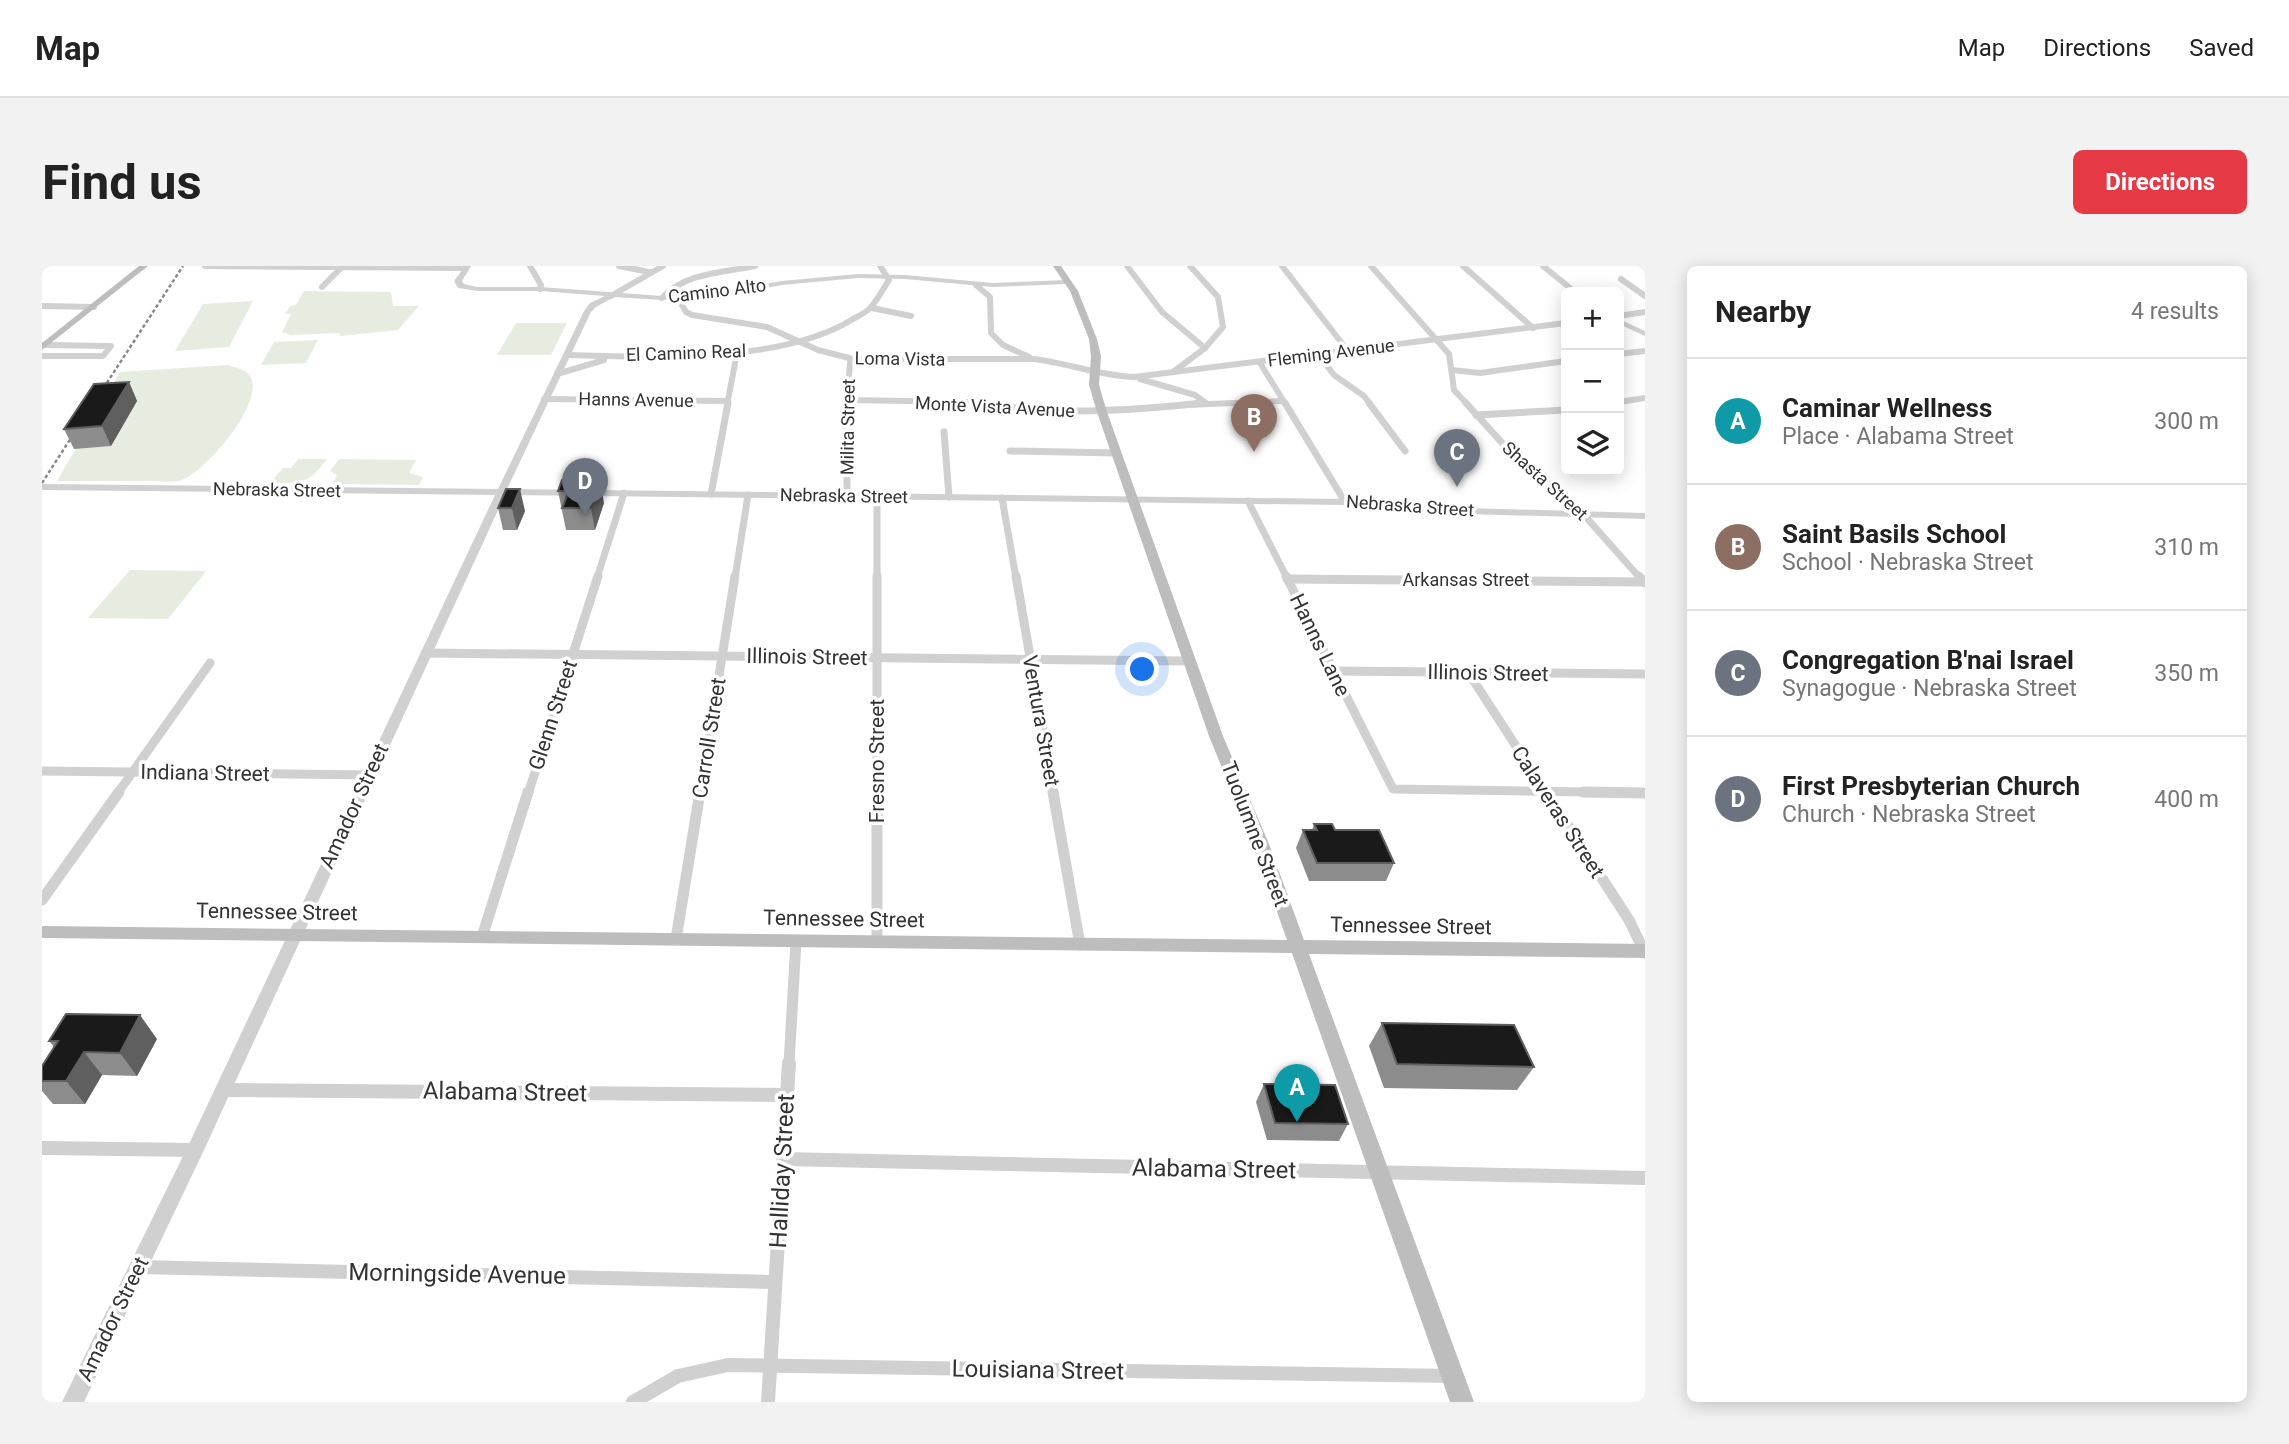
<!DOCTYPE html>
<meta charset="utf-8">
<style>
body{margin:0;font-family:Roboto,sans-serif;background:#f2f2f2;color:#222}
.controls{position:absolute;right:21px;top:21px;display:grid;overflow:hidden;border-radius:10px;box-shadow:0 4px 18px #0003}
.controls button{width:63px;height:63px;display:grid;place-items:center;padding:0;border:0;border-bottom:2px solid #e0e0e0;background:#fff;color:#222;font:35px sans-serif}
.you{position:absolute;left:1101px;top:404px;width:24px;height:24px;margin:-18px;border:5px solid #fff;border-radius:50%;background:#1a73e8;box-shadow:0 0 0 10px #1a73e833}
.badge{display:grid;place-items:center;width:46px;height:46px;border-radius:50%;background:#e63946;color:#fff;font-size:23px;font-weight:700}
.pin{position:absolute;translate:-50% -58px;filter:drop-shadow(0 2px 4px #0008)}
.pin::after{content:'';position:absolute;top:37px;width:24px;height:21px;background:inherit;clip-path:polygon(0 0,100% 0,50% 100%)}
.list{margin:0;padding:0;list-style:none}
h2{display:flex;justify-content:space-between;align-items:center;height:91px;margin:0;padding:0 28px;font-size:30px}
h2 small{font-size:23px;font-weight:400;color:#767676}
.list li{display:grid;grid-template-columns:46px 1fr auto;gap:21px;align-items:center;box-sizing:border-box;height:126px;padding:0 28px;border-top:2px solid #e0e0e0}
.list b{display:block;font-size:26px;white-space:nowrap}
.list p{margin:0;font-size:23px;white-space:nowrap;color:#767676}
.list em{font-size:23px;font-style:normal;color:#767676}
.icon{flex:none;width:38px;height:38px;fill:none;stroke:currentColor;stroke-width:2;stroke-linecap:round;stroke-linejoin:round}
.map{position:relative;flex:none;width:1603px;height:1136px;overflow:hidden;border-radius:10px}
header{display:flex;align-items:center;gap:42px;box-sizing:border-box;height:98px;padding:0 35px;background:#fff;border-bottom:2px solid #e0e0e0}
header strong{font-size:33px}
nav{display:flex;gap:38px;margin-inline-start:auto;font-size:24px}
.intro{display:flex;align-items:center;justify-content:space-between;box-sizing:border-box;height:168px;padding:0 42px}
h1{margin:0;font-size:49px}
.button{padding:18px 32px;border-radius:10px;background:#e63946;color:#fff;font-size:24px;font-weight:700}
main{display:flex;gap:42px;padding:0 42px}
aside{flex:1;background:#fff;border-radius:10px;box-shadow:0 4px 18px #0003}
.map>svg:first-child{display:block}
.green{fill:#e6ecdf}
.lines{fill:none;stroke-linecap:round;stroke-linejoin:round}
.minor-far4{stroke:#d0d0d0;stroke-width:6}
.minor-far3{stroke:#d0d0d0;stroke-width:7}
.minor-far2{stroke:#d0d0d0;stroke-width:9}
.minor-far1{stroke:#d0d0d0;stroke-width:11}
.minor{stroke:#d0d0d0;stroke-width:14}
.tertiary{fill:#d0d0d0;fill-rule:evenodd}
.secondary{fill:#bdbdbd;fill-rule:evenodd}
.rail{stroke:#888;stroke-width:2.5;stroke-dasharray:3.5 2.5;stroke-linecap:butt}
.wall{fill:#8c8c8c}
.shaded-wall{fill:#5f5f5f}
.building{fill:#1a1a1a;stroke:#5f5f5f;stroke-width:2}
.labels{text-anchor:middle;stroke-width:7;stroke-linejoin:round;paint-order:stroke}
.far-street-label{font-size:18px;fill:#333;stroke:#fff}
.street-label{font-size:21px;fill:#333;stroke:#fff}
.near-street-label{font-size:24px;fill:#333;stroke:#fff}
</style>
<header>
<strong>Map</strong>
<nav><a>Map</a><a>Directions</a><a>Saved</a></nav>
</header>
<div class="intro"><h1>Find us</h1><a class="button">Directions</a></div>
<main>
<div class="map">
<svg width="1603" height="1136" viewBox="0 0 1603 1136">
<rect width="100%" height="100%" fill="#fff"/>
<g class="green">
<polygon points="262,25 349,26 351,40 377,40 356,64 298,70 298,67 249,69 240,66 249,48 243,48 248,40 254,39"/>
<polygon points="211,35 187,81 133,85 161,38"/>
<polygon points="474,57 525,57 509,89 455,89"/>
<polygon points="276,74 264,97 219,99 232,76"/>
<path d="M186,99C194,102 205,103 209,112C221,139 164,205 140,214C133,217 120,215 113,215C80,215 48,215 15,215L78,106Z"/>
<path d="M256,193H285C266,219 258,217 228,217L241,202H249Z"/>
<polygon points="297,193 374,194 367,207 381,211 377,219 290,218 295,209 288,205"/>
<polygon points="88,304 164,305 126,353 46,352"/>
</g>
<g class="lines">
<g class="minor-far4">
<polyline points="163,0 424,2"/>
<polyline points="488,0 499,19 498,23"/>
<polyline points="577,0 607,6"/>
<polyline points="1085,0 1120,46 1163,82"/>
<polyline points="1240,0 1306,85"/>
<polyline points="1329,0 1407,88 1412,124 1426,139"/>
<polyline points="1421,0 1491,62"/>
<polyline points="1501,0 1533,26"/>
<polyline points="1579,13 1603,30"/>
<polyline points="934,19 948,31 949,67 961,79 987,91"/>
<polyline points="280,21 299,2"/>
<polyline points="569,30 621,0"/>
<path d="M620,32C644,6 680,7 713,0"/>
<path d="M636,32L644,46L650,49L725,61L776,84L811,93H992C1026,97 1058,110 1092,111L1524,57"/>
<polyline points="0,40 52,41"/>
<polyline points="830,42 869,50"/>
<polyline points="1577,50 1603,46"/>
<polyline points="0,79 69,80 61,90 0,90"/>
<polyline points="1577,88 1603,85"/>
<path d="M525,89C609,91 739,98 811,53C817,50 825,46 829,41C836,33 841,23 847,14L838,0"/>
<polyline points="1277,89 1292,109 1322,130 1329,139"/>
<polyline points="1218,97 1244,139"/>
<polyline points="1410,104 1438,107 1524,95"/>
<polyline points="1131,106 1163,82 1181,61 1176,31 1148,0"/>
<polyline points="515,108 562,94"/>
<polyline points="1098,113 1153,129 1164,137"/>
<polyline points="502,133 685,135"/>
<polyline points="805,134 929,136 945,139"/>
<polyline points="1577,136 1603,132"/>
<polyline points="685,139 695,87"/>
<polyline points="805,139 808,96 811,93"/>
<polyline points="1143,139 1241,135"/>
</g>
<g class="minor-far3">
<polyline points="805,137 805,230"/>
<path d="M935,137C1010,150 1085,145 1160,137"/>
<polyline points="1243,137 1303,236"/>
<polyline points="1327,137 1363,185"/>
<polyline points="1424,137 1481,200 1527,232 1598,312"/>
<polyline points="1434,149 1524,144"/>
<polyline points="902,166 907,231"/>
<polyline points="968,185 1074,187"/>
<polyline points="669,228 686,137"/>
<polyline points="835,230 835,312"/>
<polyline points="960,232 974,312"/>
<polyline points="1206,235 1245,312"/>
<polyline points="555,312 582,227"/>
<polyline points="693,312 706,229"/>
</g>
<g class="minor-far2">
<polyline points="835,310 835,528"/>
<polyline points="974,310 1012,528"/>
<polyline points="1244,310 1351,523 1603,527"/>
<polyline points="1597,310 1603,317"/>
<polyline points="1245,313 1603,316"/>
<polyline points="383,387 1147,395"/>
<polyline points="1290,405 1603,408"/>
<polyline points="1426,406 1505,528"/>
<polyline points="0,505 327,509"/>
<polyline points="75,528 168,397"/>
<polyline points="486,528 556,310"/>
<polyline points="658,528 693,310"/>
</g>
<g class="minor-far1">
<polyline points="835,526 835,676"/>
<polyline points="1011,526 1038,679"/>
<polyline points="1504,526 1587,654 1603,687"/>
<polyline points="1541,526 1603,527"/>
<polyline points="0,634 77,526"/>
<polyline points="440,671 486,526"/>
<polyline points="634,673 658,526"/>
<polyline points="747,798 754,675"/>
</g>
<g class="minor">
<polyline points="181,824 745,829"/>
<polyline points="0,882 153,884"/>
<polyline points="741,893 1603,912"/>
<polyline points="97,1001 733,1016"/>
<polyline points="591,1136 636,1110 686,1099 1411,1110"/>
<polyline points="726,1136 747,797"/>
</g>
<g class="tertiary">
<polygon points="423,0 429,0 420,15 422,18 435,21 498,21 620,30 660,29 740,15 816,8 863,9 951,17 1026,14 1030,16 1026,18 951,21 863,13 816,12 740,19 660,33 620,34 572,31 554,41 549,46 465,223 1303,233 1424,242 1603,247 1603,253 1424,248 1303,239 463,229 162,884 42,1136 20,1136 147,878 453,229 0,224 0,218 456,223 542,45 548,37 563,30 498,25 435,25 416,22 412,15"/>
<polygon points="1577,53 1603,65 1603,70 1577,58"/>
</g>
<g class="secondary">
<polygon points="97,0 106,0 0,84 0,77"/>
<polygon points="1011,0 1019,0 1036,25 1055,73 1059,90 1057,119 1065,146 1181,470 1227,578 1262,674 1603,678 1603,692 1267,688 1432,1136 1408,1136 1250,687 0,672 0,660 1245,674 1211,578 1167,470 1055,146 1047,119 1049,90 1047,73 1028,25"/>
</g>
<g class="rail">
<polyline points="55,132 141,0"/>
<polyline points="0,217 38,158"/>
</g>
</g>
<g class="wall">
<polygon points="87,116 95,135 69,180 32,183 22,163"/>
<polygon points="520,214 562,237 553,264 524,264 516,225"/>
<polygon points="464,223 483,245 475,264 461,264 456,242"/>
<polygon points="1272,558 1293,564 1352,597 1344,615 1267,615 1254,582 1261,564 1270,564"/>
<polygon points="1340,757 1492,801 1475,824 1342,822 1327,780"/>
<polygon points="115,773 95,810 60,809 43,838 11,838 0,825 0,800 12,781 7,775"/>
<polygon points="1222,818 1306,858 1297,875 1225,874 1214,836"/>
</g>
<g class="shaded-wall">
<polygon points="87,116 95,135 69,180 60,160"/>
<polygon points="558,216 562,237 553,264 549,242"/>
<polygon points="478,223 483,245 475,264 470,242"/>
<polygon points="98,749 115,773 95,810 78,787"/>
<polygon points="42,786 60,809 43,838 24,815"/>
</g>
<g class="building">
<polygon points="87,116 60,160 22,163 52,118"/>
<polygon points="520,214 558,216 549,242 520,242 527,225 516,225"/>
<polygon points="464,223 478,223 470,242 456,242"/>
<polygon points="1272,558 1290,558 1293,564 1337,564 1352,597 1275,597 1261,564 1275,564"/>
<polygon points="24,748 98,749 78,787 42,786 24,815 0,815 0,800 16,775 7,775"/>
<polygon points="1340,757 1472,759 1492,801 1355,798"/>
<polygon points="1222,818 1293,819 1306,858 1233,857"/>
</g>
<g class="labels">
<g class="far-street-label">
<text transform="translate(675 25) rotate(-7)" y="6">Camino Alto</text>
<text transform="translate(644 87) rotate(-2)" y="6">El Camino Real</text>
<text transform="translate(1289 87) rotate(-7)" y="6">Fleming Avenue</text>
<text transform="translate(858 93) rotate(1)" y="6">Loma Vista</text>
<text transform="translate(594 134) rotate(1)" y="6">Hanns Avenue</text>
<text transform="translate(953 141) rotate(3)" y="6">Monte Vista Avenue</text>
<text transform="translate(806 161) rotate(-89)" y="6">Milita Street</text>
<text transform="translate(1503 215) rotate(42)" y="6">Shasta Street</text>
<text transform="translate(235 224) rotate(1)" y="6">Nebraska Street</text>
<text transform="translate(802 230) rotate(1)" y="6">Nebraska Street</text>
<text transform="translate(1368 240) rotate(4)" y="6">Nebraska Street</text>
<text x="1424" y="320">Arkansas Street</text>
</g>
<g class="street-label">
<text transform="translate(1278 379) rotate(64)" y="7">Hanns Lane</text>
<text transform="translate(765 391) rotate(1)" y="7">Illinois Street</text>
<text transform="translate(1446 407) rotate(1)" y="7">Illinois Street</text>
<text transform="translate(511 449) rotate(-72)" y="7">Glenn Street</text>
<text transform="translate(999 455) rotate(80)" y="7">Ventura Street</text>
<text transform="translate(667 472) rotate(-81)" y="7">Carroll Street</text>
<text transform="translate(835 495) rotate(-90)" y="7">Fresno Street</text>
<text transform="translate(163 507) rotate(1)" y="7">Indiana Street</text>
<text transform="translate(312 540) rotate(-65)" y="7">Amador Street</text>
<text transform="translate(1516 546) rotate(57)" y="7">Calaveras Street</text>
<text transform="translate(1213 568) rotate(69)" y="7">Tuolumne Street</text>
<text transform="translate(235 646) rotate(1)" y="7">Tennessee Street</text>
<text transform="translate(802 653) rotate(1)" y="7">Tennessee Street</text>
<text transform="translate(1369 660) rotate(1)" y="7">Tennessee Street</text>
<text transform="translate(71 1053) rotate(-64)" y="7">Amador Street</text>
</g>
<g class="near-street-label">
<text transform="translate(463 826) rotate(1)" y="8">Alabama Street</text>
<text transform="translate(1172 903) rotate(1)" y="8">Alabama Street</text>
<text transform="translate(740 905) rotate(-87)" y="8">Halliday Street</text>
<text transform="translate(415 1008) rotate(1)" y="8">Morningside Avenue</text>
<text transform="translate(996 1104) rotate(1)" y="8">Louisiana Street</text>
</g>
</g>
</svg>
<div class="controls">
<button>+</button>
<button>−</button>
<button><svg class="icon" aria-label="layers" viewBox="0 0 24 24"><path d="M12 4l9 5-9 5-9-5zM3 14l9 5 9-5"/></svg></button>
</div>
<div class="you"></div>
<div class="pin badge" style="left:1255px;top:856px;background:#0f9aa8">A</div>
<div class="pin badge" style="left:1212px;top:186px;background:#8d6e63">B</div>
<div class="pin badge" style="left:1415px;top:221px;background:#6b7280">C</div>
<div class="pin badge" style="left:543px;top:250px;background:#6b7280">D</div>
</div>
<aside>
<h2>Nearby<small>4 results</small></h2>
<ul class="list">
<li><span class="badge" style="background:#0f9aa8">A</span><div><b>Caminar Wellness</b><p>Place · Alabama Street</p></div><em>300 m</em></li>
<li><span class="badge" style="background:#8d6e63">B</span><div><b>Saint Basils School</b><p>School · Nebraska Street</p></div><em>310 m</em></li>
<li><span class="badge" style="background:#6b7280">C</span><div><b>Congregation B'nai Israel</b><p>Synagogue · Nebraska Street</p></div><em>350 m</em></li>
<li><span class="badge" style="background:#6b7280">D</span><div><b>First Presbyterian Church</b><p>Church · Nebraska Street</p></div><em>400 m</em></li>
</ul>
</aside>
</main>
